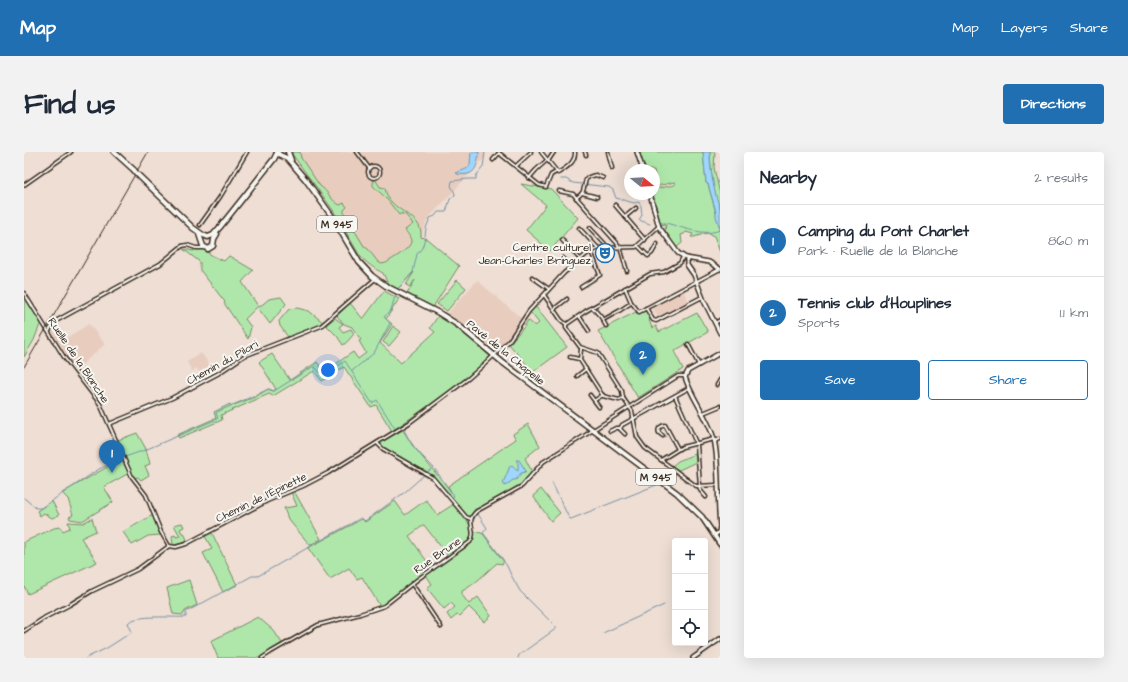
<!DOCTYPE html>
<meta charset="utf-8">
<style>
body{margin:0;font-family:"Architects Daughter",sans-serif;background:#f2f2f3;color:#1f2937}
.controls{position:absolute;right:12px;bottom:12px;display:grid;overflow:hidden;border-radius:4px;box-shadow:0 4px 16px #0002}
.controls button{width:36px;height:36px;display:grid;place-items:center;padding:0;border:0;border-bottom:1px solid #e0e1e3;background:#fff;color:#1f2937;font:20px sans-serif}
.compass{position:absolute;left:600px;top:12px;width:36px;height:36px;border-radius:50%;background:#fff;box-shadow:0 4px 16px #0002;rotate:108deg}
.you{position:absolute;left:304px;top:218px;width:14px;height:14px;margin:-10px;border:3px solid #fff;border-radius:50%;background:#1a73e8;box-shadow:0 0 0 6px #1a73e833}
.badge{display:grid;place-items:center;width:26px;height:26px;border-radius:50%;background:#1f6fb2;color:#fff;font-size:13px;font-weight:700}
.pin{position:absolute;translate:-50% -33px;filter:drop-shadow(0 1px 2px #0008)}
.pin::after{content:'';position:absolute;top:21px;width:14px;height:12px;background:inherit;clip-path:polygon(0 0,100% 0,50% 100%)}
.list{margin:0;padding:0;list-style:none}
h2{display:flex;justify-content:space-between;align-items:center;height:52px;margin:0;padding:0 16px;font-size:17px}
h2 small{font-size:13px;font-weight:400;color:#747a83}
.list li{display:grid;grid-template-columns:26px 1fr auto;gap:12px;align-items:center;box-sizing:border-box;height:72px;padding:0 16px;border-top:1px solid #e0e1e3}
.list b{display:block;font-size:15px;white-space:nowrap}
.list p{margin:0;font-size:13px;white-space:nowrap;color:#747a83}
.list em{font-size:13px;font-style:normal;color:#747a83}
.actions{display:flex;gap:8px;padding:12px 16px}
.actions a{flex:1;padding:9px 0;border:1px solid #1f6fb2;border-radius:4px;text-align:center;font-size:14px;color:#1f6fb2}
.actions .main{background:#1f6fb2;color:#fff}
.icon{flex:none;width:22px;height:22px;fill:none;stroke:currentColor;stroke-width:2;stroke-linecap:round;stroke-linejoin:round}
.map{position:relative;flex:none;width:696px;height:506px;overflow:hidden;border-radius:4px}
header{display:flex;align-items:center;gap:24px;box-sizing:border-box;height:56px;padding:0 20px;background:#1f6fb2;color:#fff}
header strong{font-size:19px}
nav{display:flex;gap:22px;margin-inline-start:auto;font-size:14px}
.intro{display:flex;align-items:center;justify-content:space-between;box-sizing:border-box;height:96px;padding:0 24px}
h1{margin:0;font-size:28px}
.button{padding:10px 18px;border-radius:4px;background:#1f6fb2;color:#fff;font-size:14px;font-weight:700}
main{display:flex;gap:24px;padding:0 24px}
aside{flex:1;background:#fff;border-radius:4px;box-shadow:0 4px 16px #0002}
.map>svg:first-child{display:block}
.built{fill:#e8cdbf}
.green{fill:#afe7ab;stroke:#758864}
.water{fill:#9ed6fd;stroke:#7691a4}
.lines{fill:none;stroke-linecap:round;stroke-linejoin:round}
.stream{stroke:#7691a4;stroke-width:1}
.street-casing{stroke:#3b2a1e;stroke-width:5}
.secondary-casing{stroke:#3b2a1e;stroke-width:6}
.primary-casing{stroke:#3b2a1e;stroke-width:7}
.street{stroke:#f6f6f2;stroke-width:2}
.secondary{stroke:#f6f6f2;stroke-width:3}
.primary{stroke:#f6f6f2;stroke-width:4}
.rail{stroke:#3b2a1e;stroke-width:1}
.primary-bridge-casing{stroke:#3b2a1e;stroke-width:7;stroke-linecap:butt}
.primary-bridge{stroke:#f6f6f2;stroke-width:4}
.labels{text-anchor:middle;stroke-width:4;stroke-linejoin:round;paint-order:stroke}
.shield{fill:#f6f6f2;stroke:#73675e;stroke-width:1}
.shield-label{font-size:10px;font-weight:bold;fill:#3b2a1e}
.poi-label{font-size:11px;fill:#3b2a1e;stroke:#f6f6f2;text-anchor:end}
.street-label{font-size:11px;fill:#3b2a1e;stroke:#f6f6f2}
</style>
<header>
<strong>Map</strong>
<nav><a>Map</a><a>Layers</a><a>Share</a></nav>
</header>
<div class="intro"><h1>Find us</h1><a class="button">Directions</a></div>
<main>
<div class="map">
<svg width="696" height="506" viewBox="0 0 696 506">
<rect width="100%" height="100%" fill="#eeded4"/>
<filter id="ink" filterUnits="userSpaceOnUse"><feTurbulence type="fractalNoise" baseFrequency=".025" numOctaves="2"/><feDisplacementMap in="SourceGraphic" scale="8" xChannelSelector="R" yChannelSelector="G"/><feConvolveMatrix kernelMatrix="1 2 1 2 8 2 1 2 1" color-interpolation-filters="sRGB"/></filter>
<g filter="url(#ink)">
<g class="built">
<polygon points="268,0 462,0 460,2 462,4 403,68 397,85 359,121 308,56 268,2"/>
<polygon points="453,128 497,166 497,168 487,184 475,196 472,194 463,194 429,165 423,162"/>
<polygon points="659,138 665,150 634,166 628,155"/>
<polygon points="33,170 42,186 65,172 81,192 52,218 34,194 27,181"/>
<polygon points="177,201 186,213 175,220 173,216 168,219 163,210"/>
</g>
<g class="green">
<path d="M268,0H276L277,6L296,34C304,39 308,50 316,53L320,51L323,55L320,58V61L340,94L344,97L354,110L358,112L362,111C368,107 386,97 387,90C387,85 383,81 381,78L389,72L381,62L379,63L378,61L375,63L362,46L349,34V31L351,27L356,35L361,36C365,62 399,60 397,85L403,87L435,114L409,155L383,142L391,128L386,135L382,133L390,120L374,137L364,132L359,121C349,116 343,111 336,104L309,58L268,2Z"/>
<polygon points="615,0 679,0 682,31 684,32 696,76 696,100 690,84 683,81 670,85 667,85 669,82 662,80 660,82 657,83 658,91 652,96 641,78 642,72 637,73 629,42 630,37 651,33 651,30 633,34 630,18 621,18"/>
<path d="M686,0H691L690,16L696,42V57C690,48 686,12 686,0Z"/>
<polygon points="497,32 527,37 554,66 526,99 502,78 522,53"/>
<polygon points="159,97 170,99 169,98 178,97 189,104 200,109 205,104 229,118 218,130 234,154 221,167 227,175 224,187 200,151 201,150 176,118 176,110"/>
<polygon points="433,128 442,136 423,159 413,152"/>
<path d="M360,139L375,147L362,167L368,172L356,191L377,211L411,180L406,176L414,164C434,175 450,190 467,205L427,238L368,279L352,253L347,255L320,215L298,229L290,219L249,244L245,242L197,263L198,268L155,286L153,283L192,266L190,260L206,252L207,254L231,245L244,237L249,239L252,237L235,210L248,202L266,228L293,210L300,220L329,200L334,207L342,201L335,189L337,188L328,175L320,172L313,164L326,151L339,167Z"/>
<polygon points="257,145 262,152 246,172 234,156 245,147"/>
<polygon points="3,148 17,170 10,188 0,205 0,149"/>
<polygon points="511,154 543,195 509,220 485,192 500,175 504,168 511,174 515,171 506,160"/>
<polygon points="273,156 285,159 300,171 286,178 264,185 256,174 255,169 265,157"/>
<polygon points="622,158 627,166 625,168 628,176 632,174 635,180 673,161 684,180 650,199 659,217 614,246 574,179 612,160 613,162"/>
<path d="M311,166L319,172L315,175L319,180L327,177L330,182C326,186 324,190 319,193L313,184L302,173Z"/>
<polygon points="369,174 377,180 365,194 359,190"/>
<path d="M504,272L516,294L501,306L508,320L499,331L453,357H451L445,365L409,325L357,294L355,291L379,278C392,301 411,318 427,340L424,334L492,287L489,282Z"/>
<polygon points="113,281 122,297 126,312 121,314 125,323 117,328 114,325 110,326 94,288"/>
<polygon points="671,302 672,310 655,318 651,316 650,317 647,315 654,309"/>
<polygon points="97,307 105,321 80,335 89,350 58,369 46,367 45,365 49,363 44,347 38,341"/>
<polygon points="517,337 536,361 527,369 509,344"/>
<polygon points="270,339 297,387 286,393 264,367 260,356 273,354 267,340"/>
<path d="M402,348L413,363L430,352C436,360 453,376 446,387C443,392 429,400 424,404L400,373L385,384L407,415L363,451L356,454L338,425L333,427L325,416L306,427L284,396L338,367L341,370L371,349L381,363Z"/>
<polygon points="28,349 35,363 28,366 20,361 16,364 13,359"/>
<polygon points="129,363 136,383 124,384 108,393 99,380"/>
<polygon points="68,366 72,379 57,386 73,410 4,442 0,434 0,390 30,376 36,375 39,379 46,376 44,370 59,371"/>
<polygon points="158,371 160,375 156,377 158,381 160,381 164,390 149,393 148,384 151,383 152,385 156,384 150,373"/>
<path d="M451,379L460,382L480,409L478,412L473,411C461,421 452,432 438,439V443L445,452L454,445L467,464L460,470L445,455L436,464L434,462L427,468L423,462L431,455L427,451L420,457L403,436L408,432L402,423L444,394L450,386Z"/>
<polygon points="188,381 213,433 199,440 179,401 188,397 181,384"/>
<polygon points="165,428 173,453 161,459 159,463 149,462 143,436"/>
<polygon points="234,465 250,479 258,491 236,506 194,506 187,489"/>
</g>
<g class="water">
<path d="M447,0H455C453,15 452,25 433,22L432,21C449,14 445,18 447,0Z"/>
<path d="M679,0H686C686,19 690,40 696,56C696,61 696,70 696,76L692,65V60L684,32L682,31Z"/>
<polygon points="492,308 495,308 502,319 501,320 497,321 492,328 489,328 481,334 479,331 486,314 488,313 490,316 494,319 494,311"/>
</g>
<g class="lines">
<g class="stream">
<polyline points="537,27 542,27 549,31 585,35 589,38 592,46 610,51 615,50 617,54 618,63 615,68 626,72"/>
<path d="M637,71H642C658,75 680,85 696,78"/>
<polyline points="401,84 402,76 406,66 411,64 414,60 422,60 426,47 431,43 430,39 427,34 428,29 444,27 452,27 452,24 459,15 461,0"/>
<polyline points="374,137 389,120 393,102 398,96 401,86"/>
<polyline points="328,219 350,201 366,171 360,165 367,158 372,141"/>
<polyline points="373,280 379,277 380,278 388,293 399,305 410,316 430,344 428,346 443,364 446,365 448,362"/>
<polyline points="101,305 121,298 193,267 194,266 192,261 193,260 245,237 250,239 290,214 299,224 321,209 348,251 353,248 372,278"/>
<polyline points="403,320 409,316"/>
<polyline points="528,331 545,366 547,367 635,332"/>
<polyline points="0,346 12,356 17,356 75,317 98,306"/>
<polyline points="450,364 454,362 463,376 459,381 459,382 483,414 487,423 496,439 533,476 495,503 494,506"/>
<polyline points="579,481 640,453"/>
<path d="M62,506L83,496L108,480L104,471C112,462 149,466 162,465V460L228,424H234L308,382L337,366L341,369L381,340L400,323"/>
</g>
<g class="street-casing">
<g id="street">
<polyline points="333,0 345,16"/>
<path d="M517,0L534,21C542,16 552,10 551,0"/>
<polyline points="561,0 562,3"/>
<polyline points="584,0 588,16"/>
<polyline points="475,1 515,33 522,35 527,23 532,20"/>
<polyline points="469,8 475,1"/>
<polyline points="524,9 530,0"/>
<circle cx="350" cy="20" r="6"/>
<polyline points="492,14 507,0"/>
<polyline points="505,26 512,18 523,8"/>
<polyline points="0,33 47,0"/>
<polyline points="535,39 549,42 593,91 595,95"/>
<polyline points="558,41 573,45"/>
<path d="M552,46C555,44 558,42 559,39C563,28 558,26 572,23L579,26"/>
<polyline points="591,53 621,88"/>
<polyline points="601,65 612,56"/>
<polyline points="176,73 196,45 223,0"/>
<polyline points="555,76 574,96"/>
<polyline points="566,76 581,92 581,95"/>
<polyline points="538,88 556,107"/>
<polyline points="614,94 624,104 628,101 633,92"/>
<polyline points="596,95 603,119"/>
<polyline points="539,106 547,114"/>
<polyline points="508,125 525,137"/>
<polyline points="557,135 576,123 567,99"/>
<polyline points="601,136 607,150 615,160 696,117"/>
<polyline points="0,141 40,205 76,252 108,325 122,343 137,380 145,394"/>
<polyline points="520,143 537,168 542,172 542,176 556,195 574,201 598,239 599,246"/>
<polyline points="568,155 577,165 582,174"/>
<polyline points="622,156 629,168 632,169 678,145"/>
<polyline points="530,157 543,147"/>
<polyline points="562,159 626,122 640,120 656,111 659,105"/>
<polyline points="555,164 565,179"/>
<polyline points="579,168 595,159 607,151"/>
<polyline points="691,171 696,168"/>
<polyline points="543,172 562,159"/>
<polyline points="25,179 30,170 136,112 158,94 163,93 172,96 181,96"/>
<polyline points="664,192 675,213"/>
<polyline points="557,197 556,208 579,244 595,248 599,246"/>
<polyline points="546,205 555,207"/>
<polyline points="553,224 562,217"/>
<polyline points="693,233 696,228"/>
<polyline points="566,243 575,255"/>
<polyline points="651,244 673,293 676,334"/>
<polyline points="599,246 608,259 613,285 621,296 672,334 694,333"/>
<polyline points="571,248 579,243"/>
<polyline points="679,261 696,254"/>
<polyline points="85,272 148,246 195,221 220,204 228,201 297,174 351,127"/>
<polyline points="586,279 592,276 596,276"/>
<polyline points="601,282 596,277 598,273 665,236"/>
<path d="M639,284L635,281C633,276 637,274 641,273L654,297"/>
<polyline points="691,289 696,287"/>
<polyline points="353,291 359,297 409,326 442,365 447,367"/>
<polyline points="637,308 658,295 690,287"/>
<polyline points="675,334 676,338 682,345"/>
<polyline points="388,432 417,475"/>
<polyline points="0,479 20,466 45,453 68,439 114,417 145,394 152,395 162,392 243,349 279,334 304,321 385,271 445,226 463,210 485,189 505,159 540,121 564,101 575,96 612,95 635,74"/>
<path d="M238,506L247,500L294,473L336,462L360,454L394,427L446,390C454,378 440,370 453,359L498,334L519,310L654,224H661"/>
</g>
</g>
<g class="secondary-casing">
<g id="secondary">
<polyline points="613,0 619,18"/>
<polyline points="626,42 635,75 654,101 662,106 685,110 696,117"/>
<polyline points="663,106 663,113 670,123 680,149 696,181"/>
<path d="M691,383L695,380L696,374C693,346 696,315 690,287C684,265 668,247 661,225L664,219L696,201"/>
<polyline points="669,506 696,487"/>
</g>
</g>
<g class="primary-casing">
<g id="primary">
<polyline points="90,0 110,18"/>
<polyline points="253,0 256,3 263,6 282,28 307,63 335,110 348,124 362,134 415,161 434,173 478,210 653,341 678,365 696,392"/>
<polyline points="264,0 267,8"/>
<polyline points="113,22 169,76 179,83 184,85 189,83 196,75 250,7 253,1"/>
<polyline points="175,82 179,94 184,97 189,94 190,87 193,82"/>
</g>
</g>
<use href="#street" class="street"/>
<use href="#secondary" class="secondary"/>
<use href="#primary" class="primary"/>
<polyline class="rail" points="0,215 124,0"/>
<g class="primary-bridge-casing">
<polyline id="primary-bridge" points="110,18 113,22"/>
</g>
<use href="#primary-bridge" class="primary-bridge"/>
</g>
</g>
<defs>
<g id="theatre-ring" transform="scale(1)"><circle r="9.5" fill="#f6f6f2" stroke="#1f6fb2" stroke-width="1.5"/><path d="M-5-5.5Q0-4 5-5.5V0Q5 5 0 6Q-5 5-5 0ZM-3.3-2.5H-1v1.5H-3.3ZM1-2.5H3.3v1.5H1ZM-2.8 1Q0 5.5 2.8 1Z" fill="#1f6fb2"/></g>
</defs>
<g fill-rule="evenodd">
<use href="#theatre-ring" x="581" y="101"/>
</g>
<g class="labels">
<g class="shield">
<rect x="293" y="64" width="40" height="16" rx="3"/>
<rect x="612" y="317" width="40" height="16" rx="3"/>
</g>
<g class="shield-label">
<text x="313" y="76">M 945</text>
<text x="632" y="329">M 945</text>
</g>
<g class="poi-label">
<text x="567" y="99">Centre culturel<tspan x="567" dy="13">Jean-Charles Bringuez</tspan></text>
</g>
<g class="street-label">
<text transform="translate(482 200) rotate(39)" y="4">Pavé de la Chapelle</text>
<text transform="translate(55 208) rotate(56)" y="4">Ruelle de la Blanche</text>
<text transform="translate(198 210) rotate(-29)" y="4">Chemin du Pilori</text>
<text transform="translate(237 345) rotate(-26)" y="4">Chemin de l'Épinette</text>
<text transform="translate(413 403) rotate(-35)" y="4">Rue Brune</text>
</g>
</g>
</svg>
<div class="controls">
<button>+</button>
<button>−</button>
<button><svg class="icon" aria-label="locate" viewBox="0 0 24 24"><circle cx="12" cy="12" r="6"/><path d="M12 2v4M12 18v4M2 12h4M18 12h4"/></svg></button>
</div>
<svg class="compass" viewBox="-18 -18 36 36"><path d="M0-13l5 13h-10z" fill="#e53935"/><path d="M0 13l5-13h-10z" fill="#747a83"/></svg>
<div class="you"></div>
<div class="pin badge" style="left:88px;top:321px">1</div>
<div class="pin badge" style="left:619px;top:223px">2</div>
</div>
<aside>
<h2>Nearby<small>2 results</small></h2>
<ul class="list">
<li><span class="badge">1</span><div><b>Camping du Pont Charlet</b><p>Park · Ruelle de la Blanche</p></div><em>860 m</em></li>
<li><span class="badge">2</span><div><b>Tennis club d'Houplines</b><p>Sports</p></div><em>1.1 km</em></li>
</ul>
<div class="actions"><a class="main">Save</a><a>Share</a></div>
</aside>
</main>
